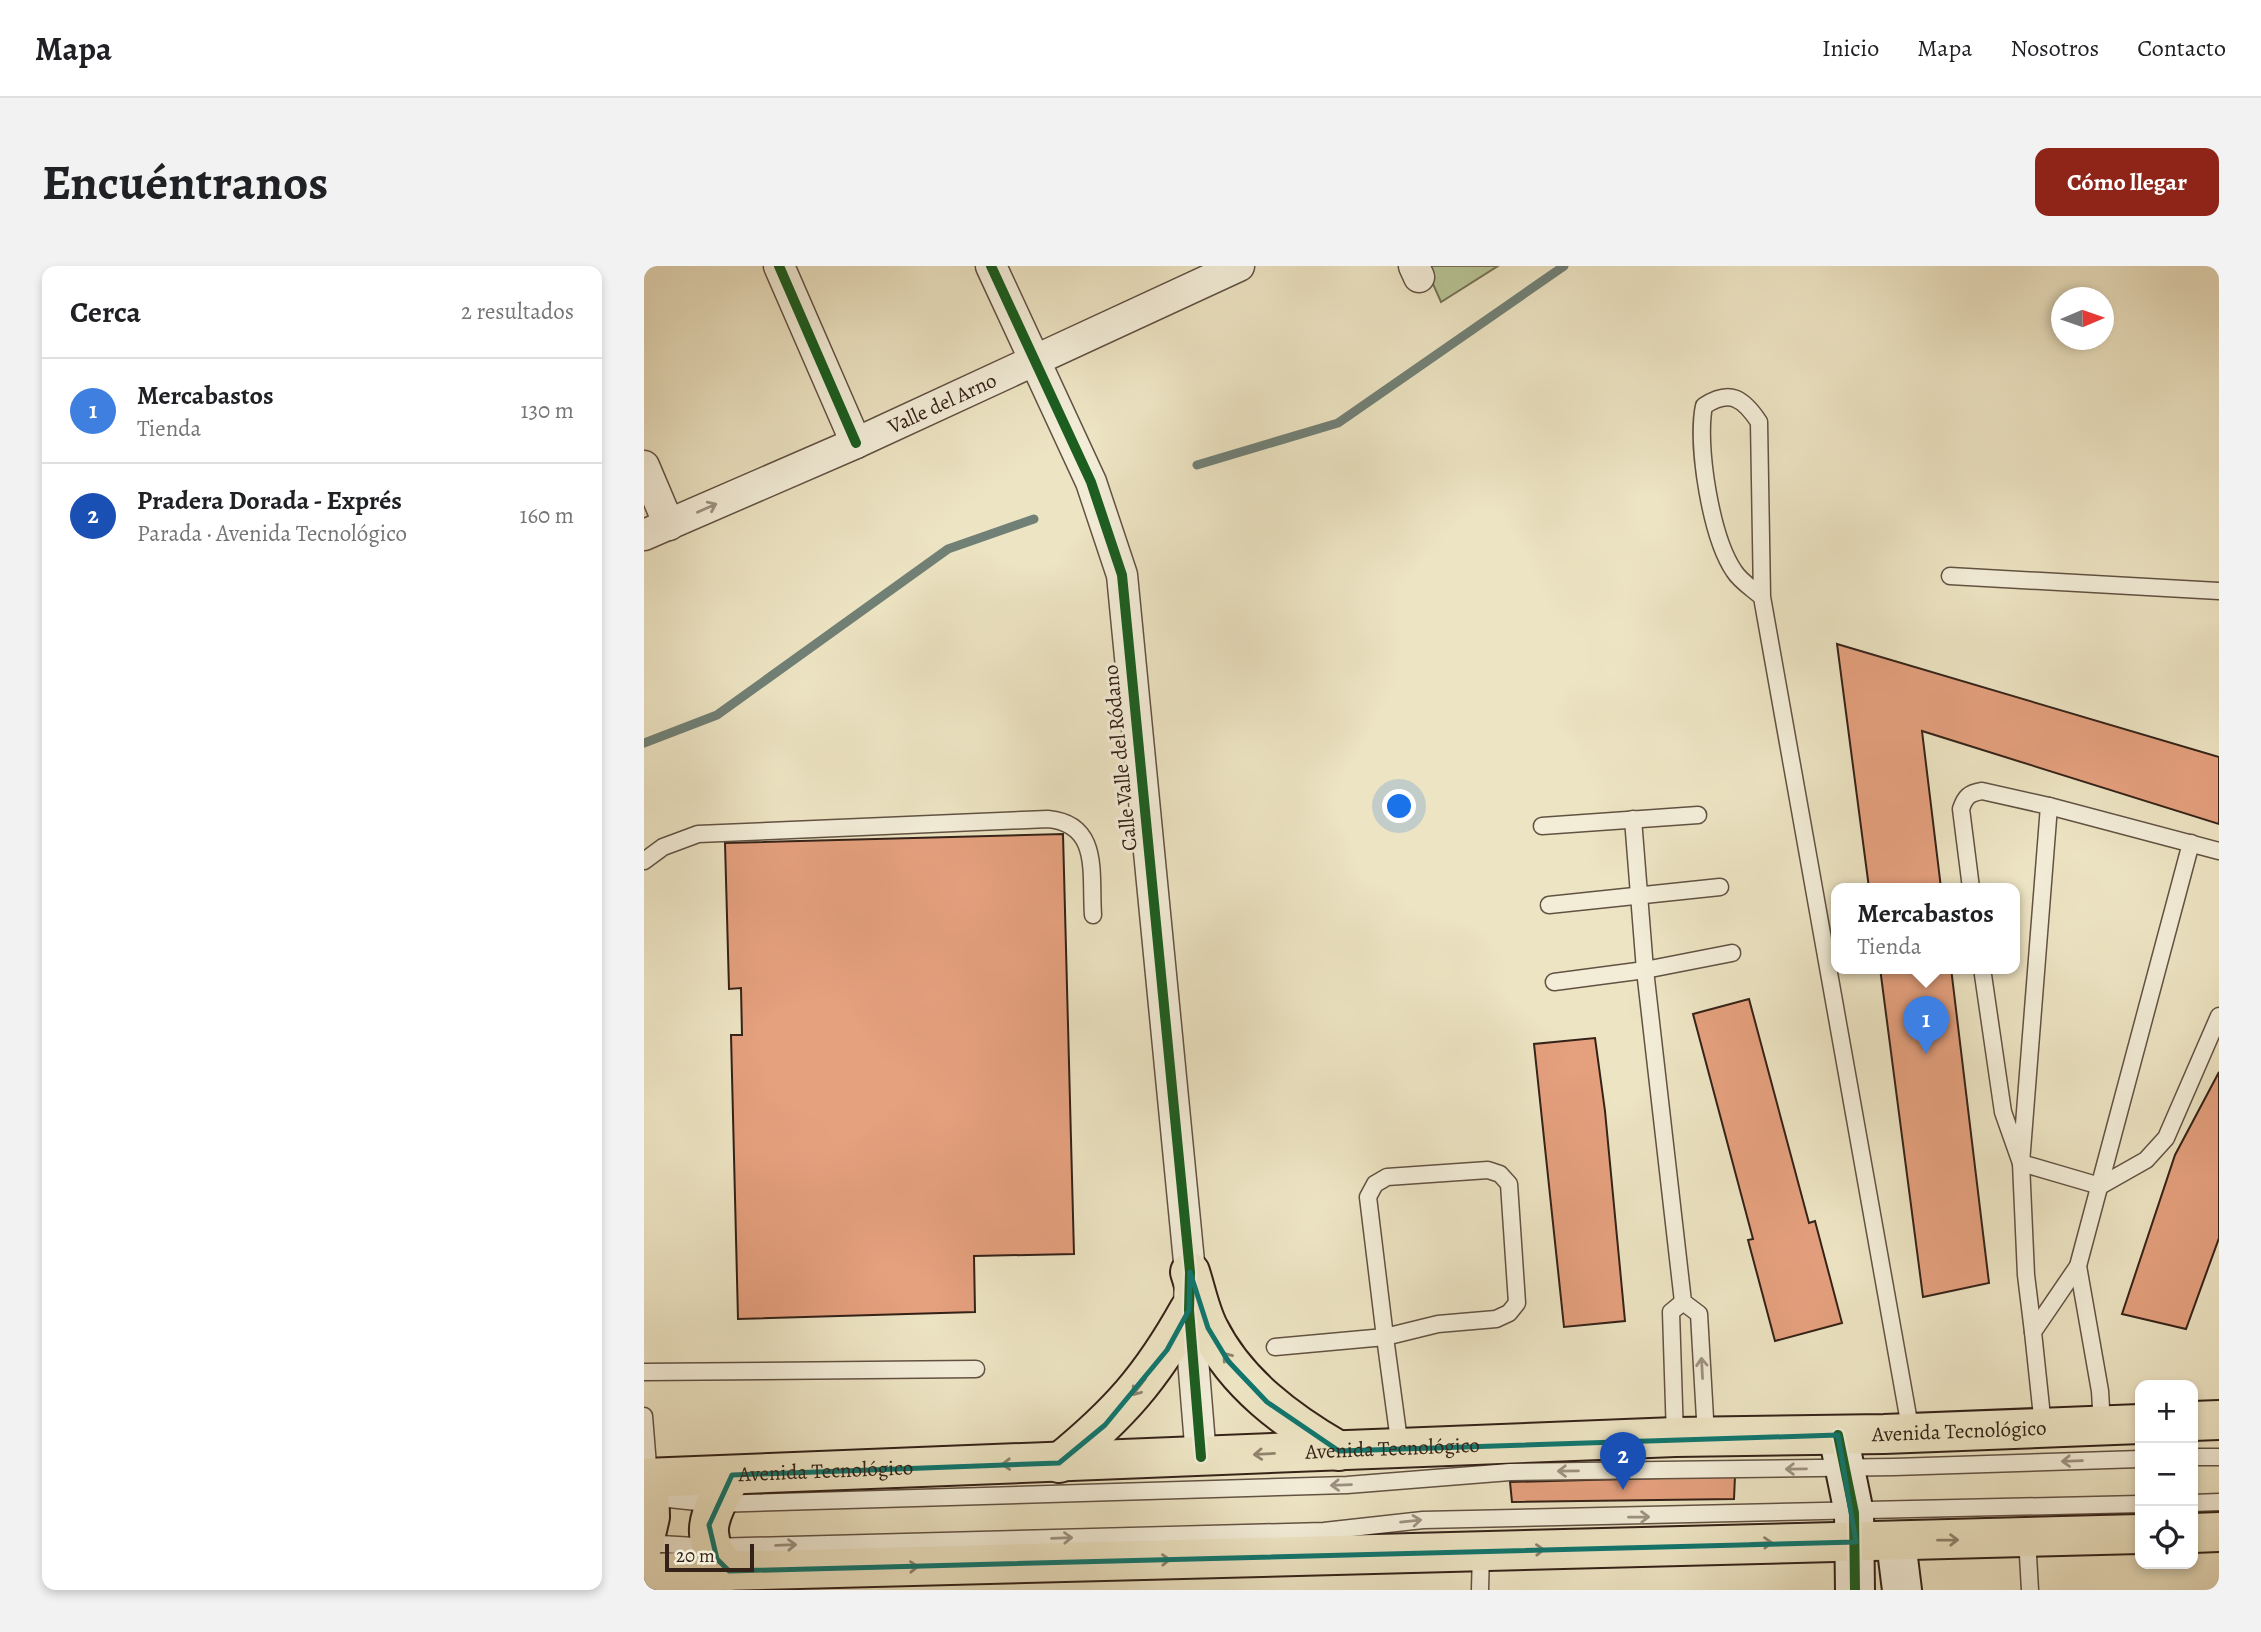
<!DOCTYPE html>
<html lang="es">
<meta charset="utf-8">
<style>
body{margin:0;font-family:Alegreya,serif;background:#f2f2f2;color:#202124}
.controls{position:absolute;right:21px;bottom:21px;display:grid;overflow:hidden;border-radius:14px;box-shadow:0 4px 10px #0003}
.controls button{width:63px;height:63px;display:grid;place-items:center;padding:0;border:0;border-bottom:2px solid #e0e0e0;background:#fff;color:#202124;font:35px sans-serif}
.compass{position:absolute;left:1407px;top:21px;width:63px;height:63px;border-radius:50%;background:#fff;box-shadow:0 4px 10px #0003;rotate:88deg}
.scale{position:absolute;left:21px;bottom:18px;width:89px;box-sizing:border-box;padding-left:7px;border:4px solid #342218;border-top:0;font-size:19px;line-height:24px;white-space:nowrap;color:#342218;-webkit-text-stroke:5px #f3edd8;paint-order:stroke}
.you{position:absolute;left:756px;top:541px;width:24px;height:24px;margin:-18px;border:5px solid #fff;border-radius:50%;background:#1a73e8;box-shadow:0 0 0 10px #1a73e833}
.badge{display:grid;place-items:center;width:46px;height:46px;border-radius:50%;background:#8f2418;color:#fff;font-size:23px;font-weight:700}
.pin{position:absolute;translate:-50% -58px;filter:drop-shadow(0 2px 4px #0008)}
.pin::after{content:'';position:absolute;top:37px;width:24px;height:21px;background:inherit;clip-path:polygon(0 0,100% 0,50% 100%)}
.popup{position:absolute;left:1187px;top:617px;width:189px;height:91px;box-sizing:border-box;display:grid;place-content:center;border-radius:14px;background:#fff;filter:drop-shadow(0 2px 5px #0005);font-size:23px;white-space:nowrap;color:#757577}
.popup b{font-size:26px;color:#202124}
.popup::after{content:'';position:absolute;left:50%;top:100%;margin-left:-14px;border:14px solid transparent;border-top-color:#fff}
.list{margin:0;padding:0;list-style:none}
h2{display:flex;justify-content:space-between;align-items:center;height:91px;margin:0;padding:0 28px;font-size:30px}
h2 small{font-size:23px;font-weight:400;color:#757577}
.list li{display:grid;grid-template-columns:46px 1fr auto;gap:21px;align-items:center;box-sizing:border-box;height:105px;padding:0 28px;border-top:2px solid #e0e0e0}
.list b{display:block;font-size:26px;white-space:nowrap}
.list p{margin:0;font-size:23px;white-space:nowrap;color:#757577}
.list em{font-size:23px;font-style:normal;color:#757577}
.icon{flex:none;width:38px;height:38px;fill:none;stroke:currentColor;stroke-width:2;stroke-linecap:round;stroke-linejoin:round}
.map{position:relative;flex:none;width:1575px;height:1324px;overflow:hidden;border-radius:14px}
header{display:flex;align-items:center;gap:42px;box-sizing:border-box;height:98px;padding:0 35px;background:#fff;border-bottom:2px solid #e0e0e0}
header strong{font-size:33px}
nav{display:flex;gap:38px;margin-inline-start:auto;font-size:24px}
.intro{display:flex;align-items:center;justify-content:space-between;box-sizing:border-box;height:168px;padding:0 42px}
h1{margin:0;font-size:49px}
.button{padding:18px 32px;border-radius:14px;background:#8f2418;color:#fff;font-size:24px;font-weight:700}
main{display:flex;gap:42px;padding:0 42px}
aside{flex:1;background:#fff;border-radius:14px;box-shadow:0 4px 10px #0003}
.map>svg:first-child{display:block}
.green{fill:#b7c495;stroke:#767356;stroke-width:2}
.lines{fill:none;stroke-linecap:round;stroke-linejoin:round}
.stream{stroke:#718076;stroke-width:9}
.building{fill:#e5a07e;stroke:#342218;stroke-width:2}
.lane-casing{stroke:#625243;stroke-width:19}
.street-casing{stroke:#625243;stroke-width:33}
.secondary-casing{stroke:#342218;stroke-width:42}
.primary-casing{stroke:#342218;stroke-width:42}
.lane{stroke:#f3edd8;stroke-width:16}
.street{stroke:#f3edd8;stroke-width:30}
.secondary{stroke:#f3edd8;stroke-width:38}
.primary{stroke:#ede4c3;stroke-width:38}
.cycleway-casing{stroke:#f3edd8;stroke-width:15}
.cycleway{stroke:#1b5e20;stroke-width:10}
.oneway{stroke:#9d9282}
.oneway2{stroke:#90836e}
.marked{fill:none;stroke:#0f766e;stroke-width:5;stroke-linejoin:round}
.labels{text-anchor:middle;stroke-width:6;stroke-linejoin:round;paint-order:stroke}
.street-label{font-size:21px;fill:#342218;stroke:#f3edd8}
</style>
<header>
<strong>Mapa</strong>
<nav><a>Inicio</a><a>Mapa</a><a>Nosotros</a><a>Contacto</a></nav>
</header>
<div class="intro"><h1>Encuéntranos</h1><a class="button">Cómo llegar</a></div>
<main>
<aside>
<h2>Cerca<small>2 resultados</small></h2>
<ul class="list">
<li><span class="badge" style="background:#3f7fe0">1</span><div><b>Mercabastos</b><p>Tienda</p></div><em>130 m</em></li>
<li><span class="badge" style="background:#1a4fb4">2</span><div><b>Pradera Dorada - Exprés</b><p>Parada · Avenida Tecnológico</p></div><em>160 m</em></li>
</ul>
</aside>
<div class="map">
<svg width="1575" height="1324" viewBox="0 0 1575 1324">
<rect width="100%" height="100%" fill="#ede4c3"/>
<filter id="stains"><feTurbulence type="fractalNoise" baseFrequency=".00286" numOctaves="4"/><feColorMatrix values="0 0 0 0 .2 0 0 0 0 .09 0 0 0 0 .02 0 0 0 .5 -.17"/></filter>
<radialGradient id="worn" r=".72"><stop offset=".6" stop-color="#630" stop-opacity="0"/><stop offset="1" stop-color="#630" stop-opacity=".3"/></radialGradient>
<polygon class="green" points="781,0 854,0 797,36"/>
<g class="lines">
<g class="stream">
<polyline points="553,199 694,157 920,0"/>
<polyline points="0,477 73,449 304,283 390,253"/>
</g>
</g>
<g class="building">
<polygon points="1193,378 1575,491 1575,558 1278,465 1297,622 1225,622"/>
<polygon points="419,568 430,988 330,990 331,1046 94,1053 87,769 98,769 97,722 85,723 81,577"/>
<polygon points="1236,702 1307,702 1345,1017 1279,1031"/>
<polygon points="1105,733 1165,957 1171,955 1198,1057 1131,1075 1104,974 1109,973 1049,748"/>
<polygon points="951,772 961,845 981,1055 920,1061 890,778"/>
<polygon points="1575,806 1575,972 1542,1063 1478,1048 1531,889"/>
<polygon points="1091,1210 1090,1233 868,1236 866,1216"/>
</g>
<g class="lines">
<g class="lane-casing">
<g id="lane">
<polyline points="1306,310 1575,325"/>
<path d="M1118,331C1109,323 1096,315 1090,305C1067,271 1052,179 1060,140C1086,123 1099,132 1115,156L1118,331L1267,1167"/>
<polyline points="989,553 1001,704 1039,1036 1055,1048 1062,1170"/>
<polyline points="898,560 1054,549"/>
<path d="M0,595L19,581L54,568L404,553C457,558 446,608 449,649"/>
<path d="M1327,622L1317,543C1321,531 1325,527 1338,525L1405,540L1575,585"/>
<polyline points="905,639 1076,621"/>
<polyline points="1338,702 1359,846 1377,897 1456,920 1502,894 1522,872 1575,750"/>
<polyline points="910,716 1001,704 1088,687"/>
<polygon points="844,904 856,908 865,918 873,1037 865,1047 852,1053 794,1058 741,1071 724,931 731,918 743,911"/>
<polyline points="1434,1000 1456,1125 1458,1159"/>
<polyline points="1389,1066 1382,1009 1377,897 1405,540"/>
<polyline points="631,1081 741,1071 756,1182"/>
<polyline points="0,1106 332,1103"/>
<polyline points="0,1150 5,1212"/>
<polyline points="1399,1160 1389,1066 1434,1000 1547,577"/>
<polyline points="1031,1171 1027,1046 1039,1036"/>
<polyline points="1549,1191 1575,1191"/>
<polyline points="6,1231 72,1238 703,1219 866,1206 1250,1201 1496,1193"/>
<polyline points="1549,1237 1575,1236"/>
<polyline points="1383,1272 1386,1324"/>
<polyline points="0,1277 67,1281 680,1265 779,1254 1496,1238"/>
<polyline points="836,1324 837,1285"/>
</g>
</g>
<g class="street-casing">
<g id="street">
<polyline points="135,0 212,177"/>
<polyline points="347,0 447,216 478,309 546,1006 545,1044 557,1191"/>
<polyline points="770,0 775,11"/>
<polyline points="0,200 25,259"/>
<path id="s1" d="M0,269L212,177L595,0"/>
</g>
</g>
<g class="secondary-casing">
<g id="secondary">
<polyline points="1194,1169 1210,1247 1211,1324"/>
<polyline points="1252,1276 1258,1324"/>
</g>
</g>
<g class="primary-casing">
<g id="primary">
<path d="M546,1006C552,1024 556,1046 565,1063C592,1117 643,1155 695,1185"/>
<polyline points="1549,1155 1575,1154"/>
<path d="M415,1197C475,1148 507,1112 545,1044"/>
<path id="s2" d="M0,1212L1031,1171L1240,1168L1496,1158"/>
<polyline points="1549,1267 1575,1266"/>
<polyline points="0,1277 6,1251 5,1212"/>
<path d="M85,1305C50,1270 67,1246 88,1209"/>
<polyline points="0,1307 1496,1268"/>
</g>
</g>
<use href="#lane" class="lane"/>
<use href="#street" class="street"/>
<use href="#secondary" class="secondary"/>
<use href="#primary" class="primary"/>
<g class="cycleway-casing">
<g id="cycleway">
<polyline points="135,0 212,177"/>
<polyline points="347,0 447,216 478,309 546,1006 545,1044 557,1191"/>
<polyline points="1194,1169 1210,1247 1211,1324"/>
</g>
</g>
<use href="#cycleway" class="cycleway"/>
</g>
<defs><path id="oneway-shaft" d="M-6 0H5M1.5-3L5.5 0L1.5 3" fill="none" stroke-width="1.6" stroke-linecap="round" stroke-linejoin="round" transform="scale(1.75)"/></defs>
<g class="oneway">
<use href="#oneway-shaft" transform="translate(63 242) rotate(-24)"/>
<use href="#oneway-shaft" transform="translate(1058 1102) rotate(-93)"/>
<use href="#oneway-shaft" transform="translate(1428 1195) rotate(178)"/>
<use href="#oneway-shaft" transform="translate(1152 1203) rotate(179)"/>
<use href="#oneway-shaft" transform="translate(924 1205) rotate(179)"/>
<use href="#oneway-shaft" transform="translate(697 1219) rotate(178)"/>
<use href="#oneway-shaft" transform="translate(995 1251) rotate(-1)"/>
<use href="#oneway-shaft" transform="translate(767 1255) rotate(-6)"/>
<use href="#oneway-shaft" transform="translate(418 1272) rotate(-2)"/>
<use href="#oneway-shaft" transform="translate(142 1279) rotate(-2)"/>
</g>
<g class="oneway2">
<use href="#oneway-shaft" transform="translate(586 1095) rotate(-128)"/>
<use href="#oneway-shaft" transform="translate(495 1121) rotate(128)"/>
<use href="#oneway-shaft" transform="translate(620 1188) rotate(177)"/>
<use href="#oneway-shaft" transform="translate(368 1198) rotate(178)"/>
<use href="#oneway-shaft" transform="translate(1304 1274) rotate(-1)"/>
<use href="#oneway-shaft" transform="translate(1118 1277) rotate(-2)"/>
<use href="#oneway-shaft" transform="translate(890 1284) rotate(-2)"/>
<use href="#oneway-shaft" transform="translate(516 1294) rotate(-2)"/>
<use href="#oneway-shaft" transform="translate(264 1301) rotate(-2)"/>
</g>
<path class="marked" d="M546,1006L564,1062L584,1095L623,1136L695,1185L1194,1169L1212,1276L85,1305L73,1293L65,1259L88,1209L415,1197L461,1159L523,1084L545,1044Z"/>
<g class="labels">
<g class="street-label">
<text dy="7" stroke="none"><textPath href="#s1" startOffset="326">Valle del Arno</textPath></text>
<text transform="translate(476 492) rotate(-96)" y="7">Calle Valle del Ródano</text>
<text dy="7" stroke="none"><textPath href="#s2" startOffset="1316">Avenida Tecnológico</textPath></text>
<text dy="7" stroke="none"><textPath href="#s2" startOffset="749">Avenida Tecnológico</textPath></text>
<text dy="7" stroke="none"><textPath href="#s2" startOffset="182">Avenida Tecnológico</textPath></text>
</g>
</g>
<rect width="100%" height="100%" filter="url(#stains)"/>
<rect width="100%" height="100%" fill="url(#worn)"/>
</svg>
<div class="controls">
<button>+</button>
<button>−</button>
<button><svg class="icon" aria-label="locate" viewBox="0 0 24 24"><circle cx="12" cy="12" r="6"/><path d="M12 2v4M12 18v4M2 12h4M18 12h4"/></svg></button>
</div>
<svg class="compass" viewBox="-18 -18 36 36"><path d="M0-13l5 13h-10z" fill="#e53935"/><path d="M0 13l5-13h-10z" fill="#757577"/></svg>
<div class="scale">20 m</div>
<div class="you"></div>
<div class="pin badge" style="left:1282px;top:788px;background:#3f7fe0">1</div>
<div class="popup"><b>Mercabastos</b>Tienda</div>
<div class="pin badge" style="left:979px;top:1224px;background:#1a4fb4">2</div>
</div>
</main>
